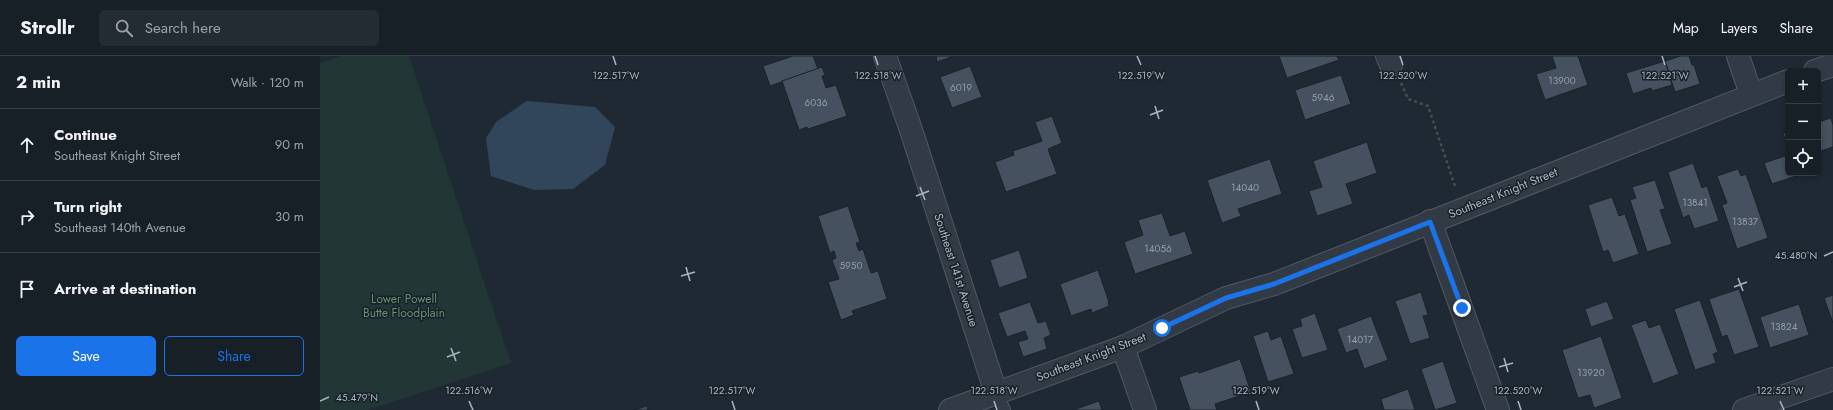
<!DOCTYPE html>
<meta charset="utf-8">
<style>
body{margin:0;font-family:Jost,sans-serif;background:#242c33;color:#f1f3f6}
.controls{position:absolute;right:12px;top:12px;display:grid;overflow:hidden;border-radius:6px;box-shadow:0 2px 6px #0003}
.controls button{width:36px;height:36px;display:grid;place-items:center;padding:0;border:0;border-bottom:1px solid #363d44;background:#171f27;color:#f1f3f6;font:20px sans-serif}
.stop{position:absolute;width:12px;height:12px;margin:-9px;border:3px solid #1a73e8;border-radius:50%;background:#fff}
.stop.end{background:#1a73e8;border-color:#fff;box-shadow:0 1px 4px #0008}
.list{margin:0;padding:0;list-style:none}
h2{display:flex;justify-content:space-between;align-items:center;height:52px;margin:0;padding:0 16px;font-size:17px}
h2 small{font-size:13px;font-weight:400;color:#9ea2a7}
.list li{display:grid;grid-template-columns:26px 1fr auto;gap:12px;align-items:center;box-sizing:border-box;height:72px;padding:0 16px;border-top:1px solid #363d44}
.list b{display:block;font-size:15px;white-space:nowrap}
.list p{margin:0;font-size:13px;white-space:nowrap;color:#9ea2a7}
.list em{font-size:13px;font-style:normal;color:#9ea2a7}
.actions{display:flex;gap:8px;padding:12px 16px}
.actions a{flex:1;padding:9px 0;border:1px solid #1a73e8;border-radius:6px;text-align:center;font-size:14px;color:#1a73e8}
.actions .main{background:#1a73e8;color:#fff}
.icon{flex:none;width:22px;height:22px;fill:none;stroke:currentColor;stroke-width:2;stroke-linecap:round;stroke-linejoin:round}
.map{position:relative;flex:none;width:1513px;height:354px;overflow:hidden}
header{display:flex;align-items:center;gap:24px;box-sizing:border-box;height:56px;padding:0 20px;background:#171f27;border-bottom:1px solid #363d44}
header strong{font-size:19px}
nav{display:flex;gap:22px;margin-inline-start:auto;font-size:14px}
.search{width:280px;height:36px;background:#242c33;display:flex;align-items:center;gap:10px;box-sizing:border-box;padding:0 14px;border-radius:6px;color:#9ea2a7;font-size:15px}
main{display:flex}
aside{flex:1;background:#171f27}
.map>svg:first-child{display:block}
.green{fill:#223636}
.water{fill:#32465b}
.building{fill:#45515e;stroke:#1a222b}
.lines{fill:none;stroke-linecap:round;stroke-linejoin:round}
.lane-casing{stroke:#505963;stroke-width:14}
.street-casing{stroke:#505963;stroke-width:24}
.path{stroke:#3e5153;stroke-width:2.5;stroke-dasharray:3 3;stroke-linecap:butt}
.lane{stroke:#323b45;stroke-width:12}
.street{stroke:#323b45;stroke-width:22}
.route{stroke:#1a73e8;stroke-width:5}
.ticks{fill:none;stroke:#acb6c2;stroke-width:1.5}
.labels{text-anchor:middle;stroke-width:3;stroke-linejoin:round;paint-order:stroke}
.number-label{font-size:10px;fill:#929da9}
.street-label{font-size:12px;fill:#acb6c2;stroke:#182029}
.park-label{font-size:12px;fill:#65916c;stroke:#182029}
.ticks-label{font-size:10px;text-anchor:middle;fill:#acb6c2;stroke:#182029;stroke-width:3;stroke-linejoin:round;paint-order:stroke}
</style>
<header>
<strong>Strollr</strong>
<div class="search"><svg class="icon" aria-label="search" viewBox="0 0 24 24"><circle cx="10" cy="10" r="6"/><path d="M15 15l6 6"/></svg>Search here</div>
<nav><a>Map</a><a>Layers</a><a>Share</a></nav>
</header>
<main>
<aside>
<h2>2 min<small>Walk · 120 m</small></h2>
<ul class="list">
<li><svg class="icon" aria-label="ahead" viewBox="0 0 24 24"><path d="M12 20V5M6 11l6-6 6 6"/></svg><div><b>Continue</b><p>Southeast Knight Street</p></div><em>90 m</em></li>
<li><svg class="icon" aria-label="right" viewBox="0 0 24 24"><path d="M7 20v-9h11M14 6l5 5-5 5"/></svg><div><b>Turn right</b><p>Southeast 140th Avenue</p></div><em>30 m</em></li>
<li><svg class="icon" aria-label="arrive" viewBox="0 0 24 24"><path d="M6 21V4h12l-3 4 3 4H6"/></svg><div><b>Arrive at destination</b></div></li>
</ul>
<div class="actions"><a class="main">Save</a><a>Share</a></div>
</aside>
<div class="map">
<svg width="1513" height="354" viewBox="0 0 1513 354">
<rect width="100%" height="100%" fill="#1f2934"/>
<polygon class="green" points="21,0 89,0 191,307 48,354 0,354 0,7"/>
<polygon class="water" points="207,45 275,51 295,71 285,109 253,133 214,134 171,120 166,82 176,66"/>
<g class="building">
<polygon points="473,0 493,0 498,13 450,30 443,10"/>
<polygon points="616,0 634,0 617,6"/>
<polygon points="959,0 1017,0 1019,4 967,22"/>
<polygon points="1232,0 1258,0 1268,29 1225,44 1216,18 1236,12"/>
<polygon points="1361,0 1369,0 1372,9 1374,9 1380,28 1355,36 1345,5"/>
<polygon points="1345,5 1352,29 1332,35 1331,32 1313,38 1306,17"/>
<polygon points="650,10 662,41 632,52 620,21"/>
<polygon points="502,11 505,19 502,20 506,32 516,29 527,60 488,73 487,71 479,74 462,25"/>
<polygon points="1021,19 1031,48 985,64 975,34"/>
<polygon points="732,60 742,87 728,93 737,118 686,136 675,106 694,99 693,95 722,85 715,66"/>
<polygon points="1511,62 1513,69 1513,91 1498,96 1498,66"/>
<polygon points="1468,76 1468,91 1463,77"/>
<polygon points="1047,86 1057,117 1026,128 1033,148 997,160 989,135 1002,131 993,105"/>
<polygon points="1468,99 1468,117 1475,117 1476,120 1452,128 1444,107"/>
<polygon points="950,103 962,138 918,153 921,160 902,167 887,124"/>
<polygon points="1373,107 1382,132 1387,130 1399,165 1374,173 1369,159 1363,162 1348,116"/>
<polygon points="1418,113 1421,120 1426,118 1448,182 1417,193 1402,149 1407,147 1397,120"/>
<polygon points="1335,124 1345,153 1340,154 1352,188 1327,196 1310,144 1316,142 1312,131"/>
<polygon points="1292,141 1299,160 1305,158 1319,198 1293,207 1288,194 1283,196 1268,149"/>
<polygon points="528,150 540,186 536,187 539,195 543,193 551,217 558,215 567,243 532,255 534,259 521,264 508,226 519,223 512,204 516,202 514,195 510,197 498,160"/>
<polygon points="842,157 850,180 865,175 873,198 815,218 804,186 823,179 818,164"/>
<polygon points="699,194 708,222 679,232 670,204"/>
<polygon points="778,214 789,246 788,246 789,250 772,257 771,253 751,260 740,228"/>
<polygon points="1419,233 1439,291 1414,299 1407,279 1402,281 1389,243"/>
<polygon points="1101,236 1108,259 1103,260 1110,282 1090,288 1075,245"/>
<polygon points="1513,239 1513,267 1504,242"/>
<polygon points="1380,244 1398,296 1393,298 1396,307 1375,314 1354,253"/>
<polygon points="1287,245 1294,263 1271,271 1265,253"/>
<polygon points="710,246 718,267 726,265 731,279 724,282 727,293 703,301 698,286 708,283 705,275 687,281 678,257"/>
<polygon points="1479,248 1489,279 1450,292 1440,261"/>
<polygon points="995,257 1008,294 982,302 972,273 982,270 980,263"/>
<polygon points="1051,260 1068,304 1044,313 1037,293 1026,297 1017,273"/>
<polygon points="1326,264 1329,272 1340,268 1359,318 1333,328 1311,269"/>
<polygon points="948,275 951,284 961,280 974,318 948,326 933,280"/>
<polygon points="1281,280 1302,342 1274,352 1270,339 1258,342 1242,294"/>
<polygon points="920,303 931,336 895,348 897,354 870,354 859,321 878,315 879,317"/>
<polygon points="1123,305 1137,347 1115,354 1101,313"/>
<polygon points="1088,333 1095,354 1064,354 1061,343"/>
<polygon points="779,345 782,354 753,354"/>
<polygon points="327,350 328,354 314,354"/>
</g>
<g class="lines">
<g class="lane-casing">
<polyline id="lane" points="676,337 684,354"/>
</g>
<g class="street-casing">
<g id="street">
<polyline points="565,0 591,74 676,337"/>
<polyline points="1067,0 1071,9"/>
<polyline points="1418,0 1431,38"/>
<polyline points="1495,15 1513,9"/>
<polyline points="1110,165 1178,354"/>
<polyline points="803,291 825,354"/>
<polyline points="630,354 803,291 906,242 954,228 1468,25"/>
<polyline points="1424,354 1513,323"/>
</g>
</g>
<polyline class="path" points="1081,27 1088,43 1108,50 1136,133"/>
<use href="#lane" class="lane"/>
<use href="#street" class="street"/>
</g>
<g class="lines">
<polyline class="route" points="842,272 906,242 954,228 1110,166 1142,252"/>
</g>
<path class="ticks" d="M293,0L296,9M555,0L558,9M817,0L821,9M1080,0L1083,9M1342,0L1345,9M835,50L839,63M830,59L843,54M600,131L605,144M596,140L609,135M1504,200L1513,196M366,211L370,225M361,220L375,216M1418,222L1423,235M1414,231L1427,226M131,292L136,305M127,301L140,296M1184,302L1188,316M1179,311L1193,307M0,345L9,341M149,345L153,354M412,345L415,354M674,345L677,354M936,345L939,354M1198,345L1201,354M1460,345L1464,354"/>
<g class="labels">
<g class="number-label">
<text x="1242" y="28">13900</text>
<text x="641" y="35">6019</text>
<text x="1003" y="45">5946</text>
<text x="496" y="50">6036</text>
<text x="925" y="135">14040</text>
<text x="1375" y="150">13841</text>
<text x="1425" y="169">13837</text>
<text x="838" y="196">14056</text>
<text x="531" y="213">5950</text>
<text x="1464" y="274">13824</text>
<text x="1040" y="287">14017</text>
<text x="1271" y="320">13920</text>
</g>
<g class="street-label">
<text transform="translate(1183 137) rotate(-22)" y="4">Southeast Knight Street</text>
<text transform="translate(636 214) rotate(72)" y="4">Southeast 141st Avenue</text>
<text transform="translate(771 301) rotate(-21)" y="4">Southeast Knight Street</text>
</g>
<g class="park-label">
<text x="84" y="247">Lower Powell<tspan x="84" dy="14">Butte Floodplain</tspan></text>
</g>
</g>
<g class="ticks-label">
<text x="821" y="23">122.519°W</text>
<text x="296" y="23">122.517°W</text>
<text x="558" y="23">122.518°W</text>
<text x="1083" y="23">122.520°W</text>
<text x="1345" y="23">122.521°W</text>
<text x="1476" y="203">45.480°N</text>
<text x="149" y="338">122.516°W</text>
<text x="412" y="338">122.517°W</text>
<text x="674" y="338">122.518°W</text>
<text x="936" y="338">122.519°W</text>
<text x="1198" y="338">122.520°W</text>
<text x="1460" y="338">122.521°W</text>
<text x="37" y="345">45.479°N</text>
</g>
</svg>
<div class="controls">
<button>+</button>
<button>−</button>
<button><svg class="icon" aria-label="locate" viewBox="0 0 24 24"><circle cx="12" cy="12" r="6"/><path d="M12 2v4M12 18v4M2 12h4M18 12h4"/></svg></button>
</div>
<div class="stop" style="left:842px;top:272px"></div>
<div class="stop end" style="left:1142px;top:252px"></div>
</div>
</main>
